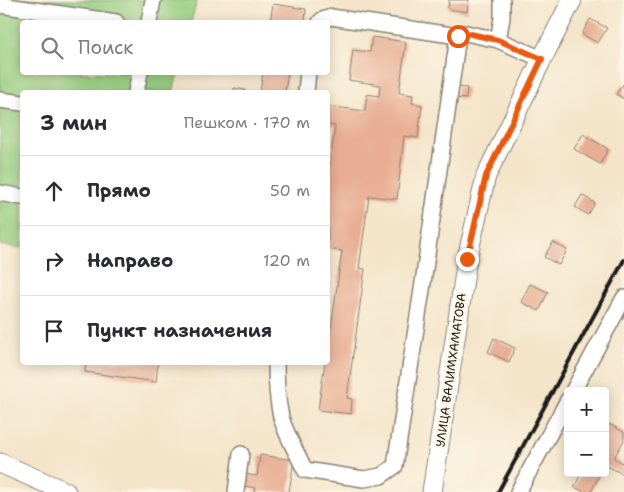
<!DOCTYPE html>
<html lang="ru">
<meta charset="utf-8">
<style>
body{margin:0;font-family:"Shantell Sans",sans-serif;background:#f7f7f7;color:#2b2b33}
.controls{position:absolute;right:15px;bottom:15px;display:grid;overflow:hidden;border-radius:5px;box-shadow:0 2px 12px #0003}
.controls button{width:45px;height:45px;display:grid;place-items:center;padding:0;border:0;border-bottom:1px solid #e1e1e2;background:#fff;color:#2b2b33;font:25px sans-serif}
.stop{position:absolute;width:15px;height:15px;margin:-11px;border:4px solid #ea580c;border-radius:50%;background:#fff}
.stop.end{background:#ea580c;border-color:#fff;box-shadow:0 1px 5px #0008}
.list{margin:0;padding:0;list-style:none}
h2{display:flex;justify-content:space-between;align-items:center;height:65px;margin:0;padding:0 20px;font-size:21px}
h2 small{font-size:16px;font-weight:400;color:#7c7c81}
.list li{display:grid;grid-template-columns:32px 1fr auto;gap:15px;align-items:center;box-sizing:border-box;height:70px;padding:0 20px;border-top:1px solid #e1e1e2}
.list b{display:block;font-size:19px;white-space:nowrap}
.list em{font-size:16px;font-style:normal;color:#7c7c81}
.icon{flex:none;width:28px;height:28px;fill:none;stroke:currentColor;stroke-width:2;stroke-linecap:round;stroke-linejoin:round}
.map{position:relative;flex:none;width:624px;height:492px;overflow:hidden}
.search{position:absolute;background:#fff;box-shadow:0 2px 12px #0003;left:20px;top:20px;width:310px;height:55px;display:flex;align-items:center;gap:12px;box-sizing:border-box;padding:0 18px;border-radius:5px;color:#7c7c81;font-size:19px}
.panel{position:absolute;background:#fff;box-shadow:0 2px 12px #0003;left:20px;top:90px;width:310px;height:275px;border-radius:5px}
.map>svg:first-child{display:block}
.green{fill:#96cd7f;stroke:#59744e}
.building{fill:#e8ad93}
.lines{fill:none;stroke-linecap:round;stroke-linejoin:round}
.minor-casing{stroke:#888073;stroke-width:18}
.major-casing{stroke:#888073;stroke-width:21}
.minor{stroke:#fff;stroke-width:15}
.major{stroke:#fff;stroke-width:19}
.rail{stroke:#1c1c1c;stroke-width:4}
.route{stroke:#ea580c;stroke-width:6}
.labels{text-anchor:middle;stroke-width:4.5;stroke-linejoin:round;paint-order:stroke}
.street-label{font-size:12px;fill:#1c1c1c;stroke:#fcf5e5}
</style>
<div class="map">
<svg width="624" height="492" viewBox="0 0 624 492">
<rect width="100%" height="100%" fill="#fcf5e5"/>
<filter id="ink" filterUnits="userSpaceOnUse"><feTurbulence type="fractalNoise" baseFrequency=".02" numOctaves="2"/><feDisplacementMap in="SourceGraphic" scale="10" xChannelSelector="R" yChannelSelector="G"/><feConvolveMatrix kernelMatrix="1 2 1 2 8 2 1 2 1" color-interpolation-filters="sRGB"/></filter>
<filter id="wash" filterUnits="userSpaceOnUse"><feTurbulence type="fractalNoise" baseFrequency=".0096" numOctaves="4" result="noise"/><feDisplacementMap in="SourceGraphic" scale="20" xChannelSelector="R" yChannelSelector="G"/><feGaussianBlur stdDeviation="1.12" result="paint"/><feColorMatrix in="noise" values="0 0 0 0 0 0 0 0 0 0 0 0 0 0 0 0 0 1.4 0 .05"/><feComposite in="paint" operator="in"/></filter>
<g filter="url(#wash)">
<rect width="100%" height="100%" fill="#f4e5ca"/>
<polygon class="green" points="0,0 197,0 191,22 22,22 22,72 178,73 173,92 22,92 22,248 0,245"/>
<g id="blocks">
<g class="building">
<polygon points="449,0 469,0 467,12 448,9"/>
<polygon points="273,4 306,9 305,22 270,22"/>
<polygon points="590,19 607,28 598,43 582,34"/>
<polygon points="372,37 406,42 399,93 413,95 412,103 422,105 418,138 404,136 397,199 369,196 359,268 365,269 347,398 352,399 351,414 318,410 325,362 328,362 328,334 330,335 342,251 328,249 328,173 329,173 335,126 328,125 328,106 365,111 367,94 379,96 380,85 349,80 353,50 370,52"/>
<polygon points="263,72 288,72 285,92 260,92"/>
<polygon points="624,83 624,99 616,94"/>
<polygon points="457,87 467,88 466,99 456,98"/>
<polygon points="234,88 245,90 245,92 233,92"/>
<polygon points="583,134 608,149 600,164 574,149"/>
<polygon points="582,195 595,203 588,215 575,207"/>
<polygon points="553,242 567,250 559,265 544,257"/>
<polygon points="530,284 548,292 539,311 521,302"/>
<polygon points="494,338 515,348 509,362 488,352"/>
<polygon points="86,362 158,362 156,382 85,372"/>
<polygon points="607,423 624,432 624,440 614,458 624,464 623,474 605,465 605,426"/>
<polygon points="260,455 294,460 289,492 254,492 255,488 244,486 245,474 257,476"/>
<polygon points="582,473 600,474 591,492 585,492 574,487"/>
</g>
</g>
</g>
<g filter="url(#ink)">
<use href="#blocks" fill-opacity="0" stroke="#888073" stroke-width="1"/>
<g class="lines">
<g class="minor-casing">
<g id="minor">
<polyline points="0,5 116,22"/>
<polyline points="149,22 153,0"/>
<polyline points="320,22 322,20 331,17 458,36 466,33 498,40 542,59"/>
<polyline points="498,40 502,18 502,0"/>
<polyline points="136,92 140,72"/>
<polyline points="306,92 308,72"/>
<polyline points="0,100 22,103"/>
<polyline points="0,193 22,197"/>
<path d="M276,362C276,381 277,399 281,417C286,435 297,453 305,470L364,479L381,476L395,466L423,283L458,36"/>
<polyline points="573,391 624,298"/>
<polyline points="236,492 241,454"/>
<polyline points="518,492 568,400"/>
</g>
</g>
<g class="major-casing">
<g id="major">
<polyline points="0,463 66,492"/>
<polyline points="432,492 467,259 486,176 542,59 572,0"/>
</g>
</g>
<use href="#minor" class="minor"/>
<use href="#major" class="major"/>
<polyline class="rail" points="498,492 624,260"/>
</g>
</g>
<g class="lines" filter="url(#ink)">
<polyline class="route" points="458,36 466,33 498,40 542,59 486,176 467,259"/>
</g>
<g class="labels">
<g class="street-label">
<text transform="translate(451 370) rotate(-82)" y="4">УЛИЦА ВАЛИМХАМАТОВА</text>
</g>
</g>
</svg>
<div class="controls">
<button>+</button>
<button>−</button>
</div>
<div class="stop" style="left:458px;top:36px"></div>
<div class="stop end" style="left:467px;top:259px"></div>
<div class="search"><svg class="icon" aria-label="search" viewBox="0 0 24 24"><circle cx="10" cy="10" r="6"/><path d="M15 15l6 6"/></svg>Поиск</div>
<section class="panel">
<h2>3 мин<small>Пешком · 170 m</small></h2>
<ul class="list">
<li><svg class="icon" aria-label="ahead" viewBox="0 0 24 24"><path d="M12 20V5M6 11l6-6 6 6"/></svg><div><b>Прямо</b></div><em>50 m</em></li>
<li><svg class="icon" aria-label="right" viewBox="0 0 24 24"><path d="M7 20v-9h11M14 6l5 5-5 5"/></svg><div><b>Направо</b></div><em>120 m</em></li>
<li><svg class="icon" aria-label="arrive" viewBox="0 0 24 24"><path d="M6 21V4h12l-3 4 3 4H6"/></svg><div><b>Пункт назначения</b></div></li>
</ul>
</section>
</div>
